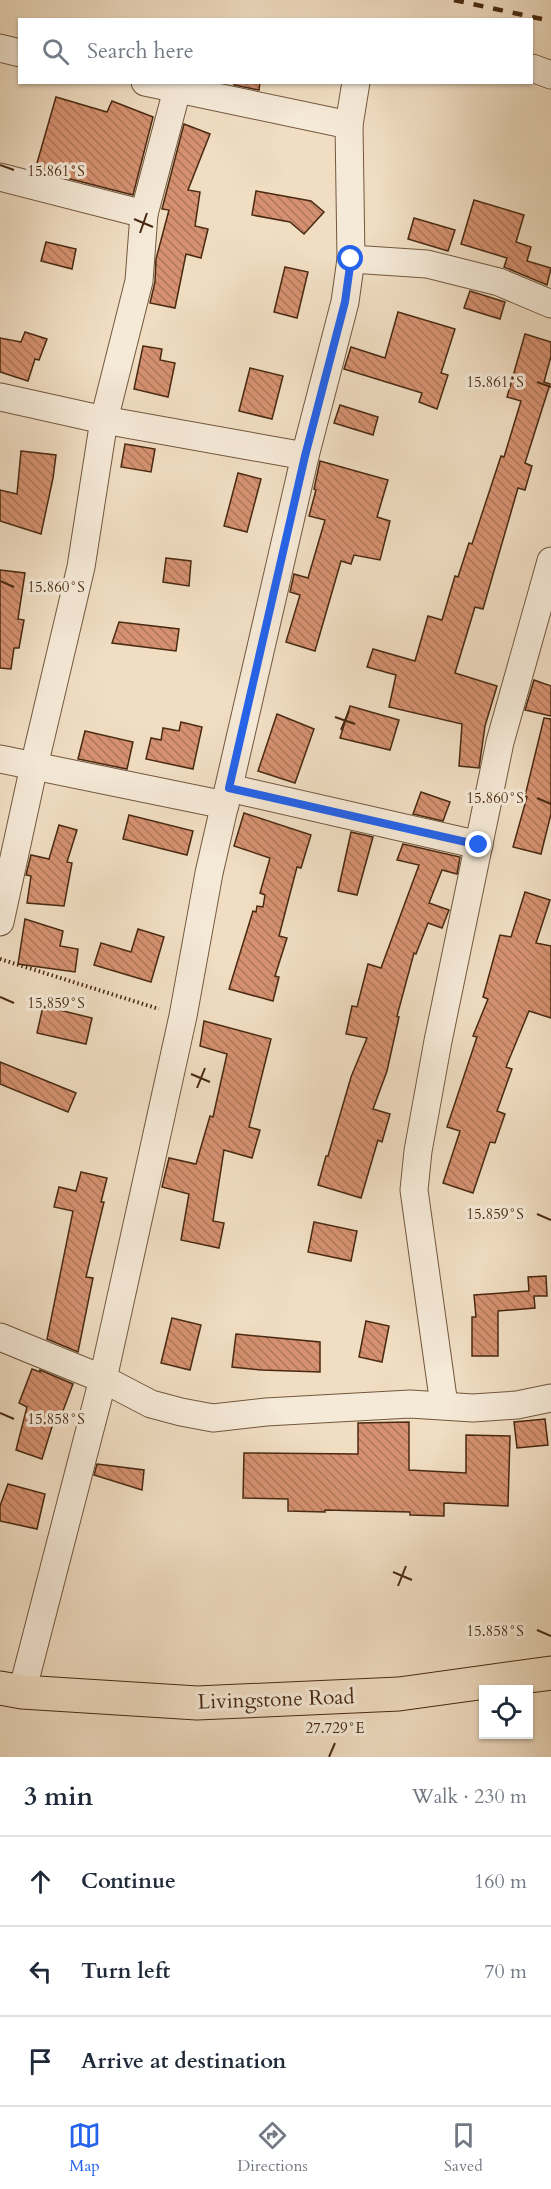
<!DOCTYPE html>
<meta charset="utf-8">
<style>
body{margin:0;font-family:Cardo,serif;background:#f2f2f3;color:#1f2937}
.controls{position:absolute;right:18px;bottom:18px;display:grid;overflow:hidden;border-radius:0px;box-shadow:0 2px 4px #0004}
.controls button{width:54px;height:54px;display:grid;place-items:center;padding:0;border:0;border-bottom:2px solid #e0e1e3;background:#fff;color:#1f2937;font:30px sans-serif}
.stop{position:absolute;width:18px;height:18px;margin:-14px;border:4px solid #2563eb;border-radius:50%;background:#fff}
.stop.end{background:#2563eb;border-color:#fff;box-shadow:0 2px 6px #0008}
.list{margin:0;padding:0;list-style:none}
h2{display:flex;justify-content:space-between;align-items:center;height:78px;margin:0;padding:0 24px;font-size:26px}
h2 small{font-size:20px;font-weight:400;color:#747a83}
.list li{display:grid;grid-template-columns:39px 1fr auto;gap:18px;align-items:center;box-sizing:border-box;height:90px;padding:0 24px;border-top:2px solid #e0e1e3}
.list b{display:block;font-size:22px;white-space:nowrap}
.list em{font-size:20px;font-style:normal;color:#747a83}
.icon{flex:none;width:33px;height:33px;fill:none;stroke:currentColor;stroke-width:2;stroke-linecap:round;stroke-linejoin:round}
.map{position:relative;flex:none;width:551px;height:1757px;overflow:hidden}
.search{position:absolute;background:#fff;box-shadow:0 2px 4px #0004;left:18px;right:18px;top:18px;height:66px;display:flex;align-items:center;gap:15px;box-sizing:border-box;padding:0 21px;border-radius:0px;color:#747a83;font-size:22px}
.sheet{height:348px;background:#fff}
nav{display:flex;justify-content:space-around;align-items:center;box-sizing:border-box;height:84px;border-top:2px solid #e0e1e3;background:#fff;font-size:16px;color:#747a83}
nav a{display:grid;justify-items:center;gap:3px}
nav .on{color:#2563eb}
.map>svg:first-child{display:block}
.building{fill:url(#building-back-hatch);stroke:#492a11;stroke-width:1.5}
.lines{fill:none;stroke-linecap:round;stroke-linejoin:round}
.street-casing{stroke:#73573d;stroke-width:29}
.highway-casing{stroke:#492a11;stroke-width:35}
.path{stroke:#492a11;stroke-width:4;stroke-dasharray:1.5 3;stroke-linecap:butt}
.street{stroke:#f5e9d7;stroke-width:27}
.highway{stroke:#f0ddc2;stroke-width:33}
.rail{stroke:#492a11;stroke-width:4.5;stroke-dasharray:10 10;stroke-linecap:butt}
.route{stroke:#2563eb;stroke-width:8}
.ticks{fill:none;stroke:#492a11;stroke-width:2}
.labels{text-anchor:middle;stroke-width:6;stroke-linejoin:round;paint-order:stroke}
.street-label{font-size:21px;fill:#492a11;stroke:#f5e9d7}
.ticks-label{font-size:15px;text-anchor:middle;fill:#492a11;stroke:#f5e9d7;stroke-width:6;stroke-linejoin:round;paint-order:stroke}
</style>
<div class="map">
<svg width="551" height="1757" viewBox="0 0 551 1757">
<defs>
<pattern id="building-back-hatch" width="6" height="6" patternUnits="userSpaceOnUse" patternTransform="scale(1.5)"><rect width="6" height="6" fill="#d59171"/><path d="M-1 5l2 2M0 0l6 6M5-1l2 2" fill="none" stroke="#af775b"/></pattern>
</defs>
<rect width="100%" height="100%" fill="#f0ddc2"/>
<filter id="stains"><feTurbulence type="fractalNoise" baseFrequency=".00333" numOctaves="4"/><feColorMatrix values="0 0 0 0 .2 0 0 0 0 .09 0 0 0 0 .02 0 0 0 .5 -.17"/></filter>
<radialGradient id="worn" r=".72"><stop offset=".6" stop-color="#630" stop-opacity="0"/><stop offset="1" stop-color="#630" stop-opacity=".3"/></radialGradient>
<g class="building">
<polygon points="234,82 260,82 259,90 234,85"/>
<polygon points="56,97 107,112 112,101 153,117 133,195 35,170"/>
<polygon points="184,124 210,134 188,190 200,192 195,226 208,229 201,258 186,254 175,308 150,303 155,282 156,259 169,210 162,209"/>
<polygon points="256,191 311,201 324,212 304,234 290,222 252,215"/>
<polygon points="474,200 524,215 516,242 531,247 527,261 551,268 547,285 504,267 507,258 461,244"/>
<polygon points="414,218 455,230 448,251 408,239"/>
<polygon points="46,242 76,249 72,269 41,261"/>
<polygon points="285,267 308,272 297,318 274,312"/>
<polygon points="470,291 505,302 500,319 464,308"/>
<polygon points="398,312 455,329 441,373 448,375 437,409 419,402 422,393 344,369 351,347 385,358"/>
<polygon points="25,332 47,339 39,360 35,359 28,381 0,372 0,338 21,342"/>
<polygon points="525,334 551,342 551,356 544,382 550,384 525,463 532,466 525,490 518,488 483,609 475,607 455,673 497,686 485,726 479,768 459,766 462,724 389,707 396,675 367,667 373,649 415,661 428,616 442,620 455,576 458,577 469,543 472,544 501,456 504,457 521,401 507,397"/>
<polygon points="143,346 162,349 160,360 175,363 168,397 134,389"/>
<polygon points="250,368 283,376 272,419 239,411"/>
<polygon points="340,405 378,417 373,435 334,423"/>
<polygon points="125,444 155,449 151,472 121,467"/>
<polygon points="21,451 56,455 53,478 41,534 0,521 0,490 17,494"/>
<polygon points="320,461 388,480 377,517 390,521 380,560 354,555 351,564 341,561 315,651 286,642 300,595 290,592 294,574 308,578 325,520 309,516 316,490 314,489"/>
<polygon points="238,473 261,479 247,532 224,526"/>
<polygon points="166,558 191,561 189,586 163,582"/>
<polygon points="0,570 25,573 18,619 24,620 19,648 14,648 11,669 0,668"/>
<polygon points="119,622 179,629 176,651 112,643"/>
<polygon points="534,680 551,686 551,716 525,710"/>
<polygon points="350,706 399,720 390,750 340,738"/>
<polygon points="277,714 314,729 295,783 258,771"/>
<polygon points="544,718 551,719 551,814 541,854 513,847 527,797 525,796"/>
<polygon points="181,722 202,727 193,769 146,759 151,738 161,740 163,728 179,731"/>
<polygon points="85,731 133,742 127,769 78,759"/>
<polygon points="421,792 450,802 443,821 413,814"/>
<polygon points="244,813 311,835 301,868 297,867 279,936 287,938 275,976 279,977 273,1001 229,989 253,911 256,912 257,906 263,907 265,895 260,893 270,858 234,846"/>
<polygon points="129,815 193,831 187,855 123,839"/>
<polygon points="59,825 77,830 67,862 72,863 64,906 27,903 31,876 26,875 31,855 49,859"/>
<polygon points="351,832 373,837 357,895 338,891"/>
<polygon points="403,844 460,857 457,874 442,870 429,903 449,910 442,928 428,923 416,954 414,953 397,1016 399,1017 387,1071 373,1109 390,1114 382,1142 378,1140 361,1198 318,1185 326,1156 328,1156 351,1077 367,1038 346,1034 352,1006 357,1007 368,964 381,968 419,865 397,860"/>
<polygon points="525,892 550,900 536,943 551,946 551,1018 529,1011 506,1067 512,1069 497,1111 505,1114 495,1143 490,1142 473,1193 443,1183 460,1131 447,1127 477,1037 473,1036 488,999 483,997 500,935 511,937"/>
<polygon points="25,919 63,931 60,946 78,949 75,972 18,964"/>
<polygon points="138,929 164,937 151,982 94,965 101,943 131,952"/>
<polygon points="43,1006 92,1018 86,1044 37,1033"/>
<polygon points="204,1021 271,1039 249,1127 260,1130 252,1158 224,1150 213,1221 224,1223 219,1248 181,1240 189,1194 162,1187 169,1158 196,1164 210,1116 213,1117 227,1054 200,1046"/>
<polygon points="0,1062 76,1093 68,1112 0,1084"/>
<polygon points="81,1172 107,1178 101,1202 104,1202 86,1277 93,1278 78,1352 47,1339 73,1211 54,1207 59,1187 76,1191"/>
<polygon points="314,1222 357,1231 351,1261 308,1252"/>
<polygon points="546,1276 547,1296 534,1296 535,1308 498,1311 498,1356 472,1356 472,1317 476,1317 474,1295 529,1291 528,1277"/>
<polygon points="172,1318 201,1325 190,1370 161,1363"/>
<polygon points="366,1321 389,1326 382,1362 359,1357"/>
<polygon points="236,1334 320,1342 320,1372 261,1370 232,1367"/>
<polygon points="32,1369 40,1372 40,1370 73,1384 60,1419 55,1417 42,1459 16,1450 27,1407 19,1403"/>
<polygon points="545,1419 548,1445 517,1448 514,1422"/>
<polygon points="409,1422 409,1470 466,1473 466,1435 510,1436 508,1506 444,1503 444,1516 410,1515 410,1512 325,1510 325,1512 288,1511 288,1499 243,1498 244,1453 358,1454 358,1423"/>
<polygon points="97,1464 144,1470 142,1490 94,1475"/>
<polygon points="8,1484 45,1494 37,1529 0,1521 0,1506"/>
</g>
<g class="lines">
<g class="street-casing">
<g id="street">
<polyline points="0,48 20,53"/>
<polyline points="532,68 551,75"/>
<polyline points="349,125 356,82"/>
<polyline points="0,177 144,214"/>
<polyline points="351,259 427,264 499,282 551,304"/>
<polyline points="0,397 104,420 305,456"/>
<polyline points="0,759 225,805"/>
<polyline points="229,788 479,845"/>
<polyline points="0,922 34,766 81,567 104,420 139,281 144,214 177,90"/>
<polyline points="0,1337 103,1379 151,1404 181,1412 213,1418 266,1412 410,1404 473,1408 517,1405 551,1398"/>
<polyline points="444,1405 414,1190 418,1151 438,1041 500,742 551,561"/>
<polyline points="22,1692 103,1379 183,1016 209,873 305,456 345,302 351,259 349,125 145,82"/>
</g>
</g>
<g class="highway-casing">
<polyline id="highway" points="0,1688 22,1692 197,1703 399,1694 551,1673"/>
</g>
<polyline class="path" points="0,959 159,1009"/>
<use href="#street" class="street"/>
<use href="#highway" class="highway"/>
<polyline class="rail" points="454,0 551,21"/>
</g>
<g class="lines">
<polyline class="route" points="351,259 345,302 305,456 229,788 479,845"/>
</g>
<path class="ticks" d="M0,165L14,170M134,219L153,227M140,233L147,213M537,382L551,387M0,581L14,587M335,717L355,724M341,730L349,711M537,798L551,804M0,997L14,1003M191,1074L210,1082M197,1088L205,1068M537,1214L551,1220M0,1413L14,1419M393,1572L412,1580M398,1586L406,1566M537,1630L551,1636M329,1757L335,1743"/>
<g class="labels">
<g class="street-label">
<text transform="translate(276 1699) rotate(-2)" y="7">Livingstone Road</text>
</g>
</g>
<g class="ticks-label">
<text x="56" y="176">15.861°S</text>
<text x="495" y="387">15.861°S</text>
<text x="56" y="592">15.860°S</text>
<text x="495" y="803">15.860°S</text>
<text x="56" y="1008">15.859°S</text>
<text x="495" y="1219">15.859°S</text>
<text x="56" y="1424">15.858°S</text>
<text x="495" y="1636">15.858°S</text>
<text x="335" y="1733">27.729°E</text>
</g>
<rect width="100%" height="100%" filter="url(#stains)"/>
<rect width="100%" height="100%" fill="url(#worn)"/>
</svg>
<div class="controls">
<button><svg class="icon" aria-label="locate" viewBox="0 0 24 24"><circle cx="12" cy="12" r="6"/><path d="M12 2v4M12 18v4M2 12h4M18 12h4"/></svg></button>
</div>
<div class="stop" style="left:351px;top:259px"></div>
<div class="stop end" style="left:479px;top:845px"></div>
<div class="search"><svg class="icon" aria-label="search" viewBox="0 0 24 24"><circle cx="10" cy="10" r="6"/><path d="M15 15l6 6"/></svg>Search here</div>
</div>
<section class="sheet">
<h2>3 min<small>Walk · 230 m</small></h2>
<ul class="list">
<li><svg class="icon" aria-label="ahead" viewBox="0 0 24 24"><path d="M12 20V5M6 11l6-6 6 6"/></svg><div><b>Continue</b></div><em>160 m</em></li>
<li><svg class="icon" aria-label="left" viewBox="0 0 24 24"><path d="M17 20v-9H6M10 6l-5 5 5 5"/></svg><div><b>Turn left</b></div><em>70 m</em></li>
<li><svg class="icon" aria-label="arrive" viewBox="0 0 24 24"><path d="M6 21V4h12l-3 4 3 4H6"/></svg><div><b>Arrive at destination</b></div></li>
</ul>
</section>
<nav>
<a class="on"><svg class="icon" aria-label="map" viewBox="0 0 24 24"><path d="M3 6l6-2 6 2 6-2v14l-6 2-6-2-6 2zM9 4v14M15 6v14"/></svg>Map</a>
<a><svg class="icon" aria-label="directions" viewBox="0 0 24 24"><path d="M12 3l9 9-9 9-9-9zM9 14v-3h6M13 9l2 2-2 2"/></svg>Directions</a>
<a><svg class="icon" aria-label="saved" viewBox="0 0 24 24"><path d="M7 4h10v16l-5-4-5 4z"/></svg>Saved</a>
</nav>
